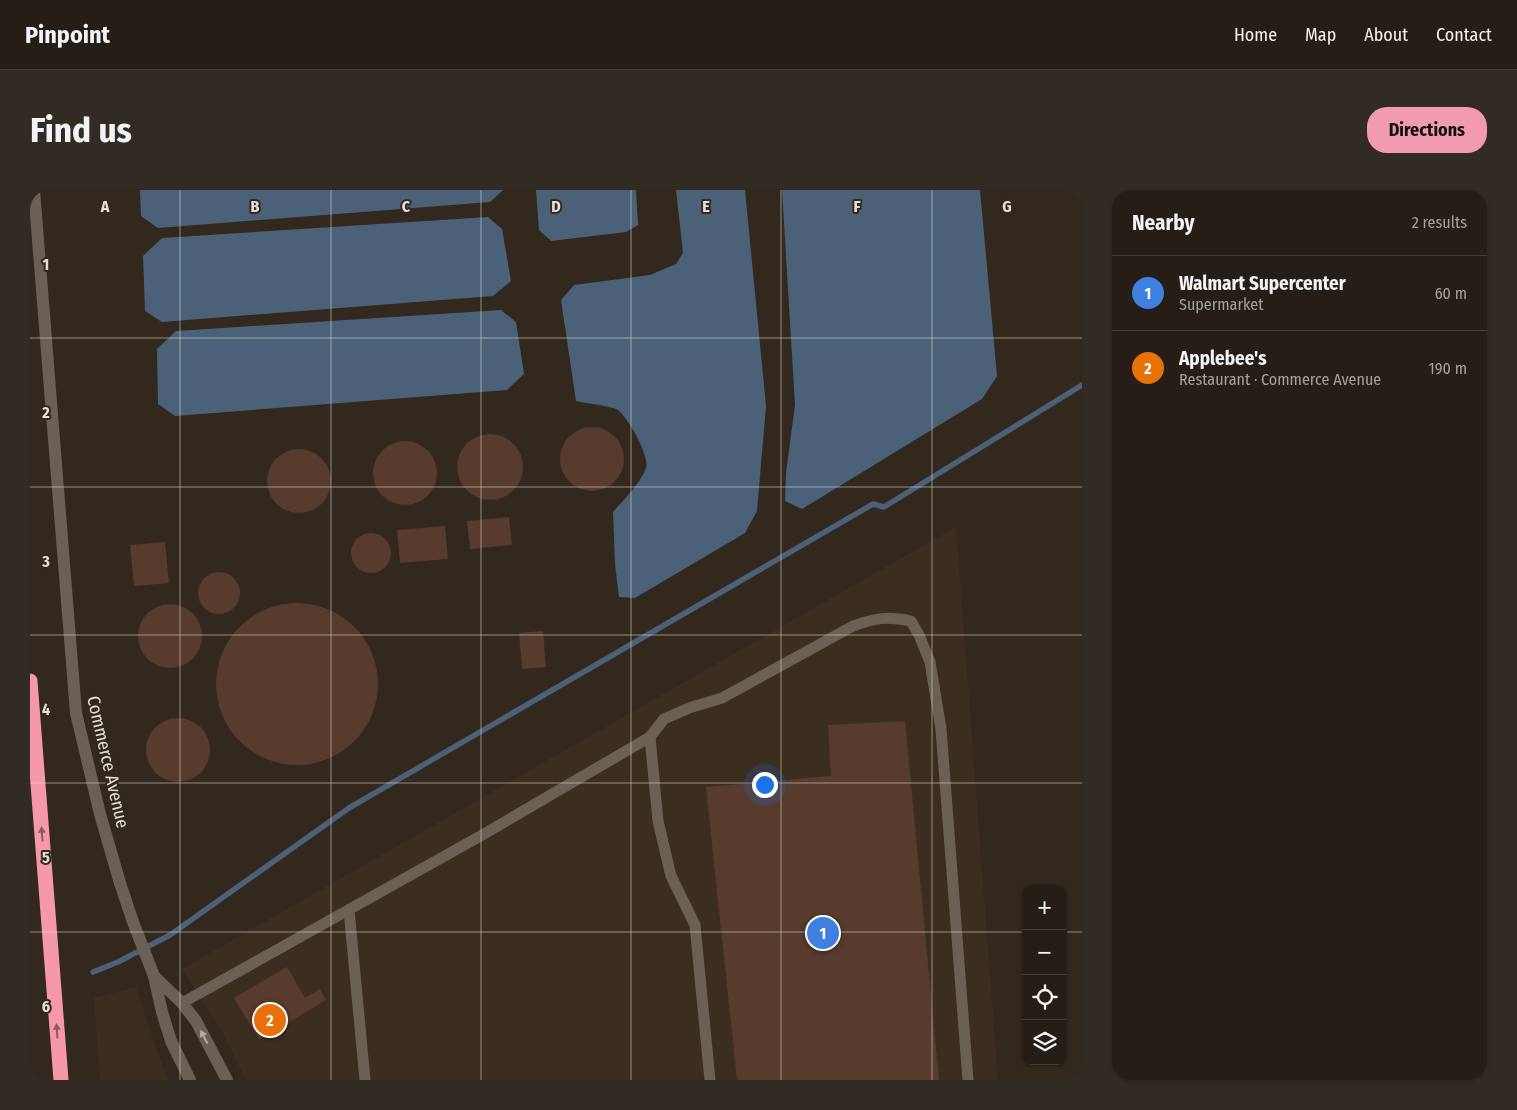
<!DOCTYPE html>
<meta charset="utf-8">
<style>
body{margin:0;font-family:"Fira Sans Condensed",sans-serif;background:#322b23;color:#f1f3f6}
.controls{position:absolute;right:15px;bottom:15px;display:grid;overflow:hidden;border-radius:10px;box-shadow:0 1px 4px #0004}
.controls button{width:45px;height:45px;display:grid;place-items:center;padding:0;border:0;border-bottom:1px solid #423c35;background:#261e16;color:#f1f3f6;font:25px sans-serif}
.you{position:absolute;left:734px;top:594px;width:18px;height:18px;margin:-12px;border:4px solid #fff;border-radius:50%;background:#1a73e8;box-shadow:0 0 0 8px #1a73e833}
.badge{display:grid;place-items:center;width:32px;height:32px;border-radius:50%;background:#f29aaf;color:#fff;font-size:16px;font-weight:700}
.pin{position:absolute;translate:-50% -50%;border:2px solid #fff;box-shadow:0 1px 5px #0006}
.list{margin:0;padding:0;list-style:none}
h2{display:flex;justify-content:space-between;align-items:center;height:65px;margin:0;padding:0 20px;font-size:21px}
h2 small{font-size:16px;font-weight:400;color:#a4a2a1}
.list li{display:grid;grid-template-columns:32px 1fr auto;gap:15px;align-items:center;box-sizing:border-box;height:75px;padding:0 20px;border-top:1px solid #423c35}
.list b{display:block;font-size:19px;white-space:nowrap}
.list p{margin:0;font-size:16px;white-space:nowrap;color:#a4a2a1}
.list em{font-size:16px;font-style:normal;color:#a4a2a1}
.icon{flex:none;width:28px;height:28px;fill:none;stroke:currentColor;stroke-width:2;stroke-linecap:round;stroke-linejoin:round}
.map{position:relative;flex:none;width:1052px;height:890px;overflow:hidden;border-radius:20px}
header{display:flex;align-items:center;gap:30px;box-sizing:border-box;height:70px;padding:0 25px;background:#261e16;border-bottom:1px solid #423c35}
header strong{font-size:24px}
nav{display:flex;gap:28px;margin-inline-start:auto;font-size:18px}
.intro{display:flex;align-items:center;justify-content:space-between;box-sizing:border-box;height:120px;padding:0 30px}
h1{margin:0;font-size:35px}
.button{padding:12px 22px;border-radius:20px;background:#f29aaf;color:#111;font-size:18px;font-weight:700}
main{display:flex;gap:30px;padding:0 30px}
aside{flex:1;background:#261e16;border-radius:20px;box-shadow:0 1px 4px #0004}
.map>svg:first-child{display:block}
.built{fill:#3c2e1f}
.water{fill:#4b6178}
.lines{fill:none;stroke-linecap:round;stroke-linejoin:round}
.stream{stroke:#4b6178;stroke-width:5.5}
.building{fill:#573b2d}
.service{stroke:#6b6054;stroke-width:11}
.tertiary{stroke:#6b6054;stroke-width:12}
.motorway{stroke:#f599a9;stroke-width:15}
.oneway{fill:#8a5b5d}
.oneway2{fill:#b4aca3}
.grid{fill:none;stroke:#e5dfd8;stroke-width:1;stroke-opacity:0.55}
.labels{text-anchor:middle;stroke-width:4;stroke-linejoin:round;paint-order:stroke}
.street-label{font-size:18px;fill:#e5dfd8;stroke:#32281e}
.grid-label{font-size:16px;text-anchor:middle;font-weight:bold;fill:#e5dfd8;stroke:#32281e;stroke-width:4;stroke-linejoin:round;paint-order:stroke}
</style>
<header>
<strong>Pinpoint</strong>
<nav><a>Home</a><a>Map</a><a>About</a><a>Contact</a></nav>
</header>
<div class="intro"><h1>Find us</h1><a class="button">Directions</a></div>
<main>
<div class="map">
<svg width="1052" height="890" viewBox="0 0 1052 890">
<rect width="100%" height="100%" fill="#32281e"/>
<g class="built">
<polygon points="926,337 968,890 216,890 192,841 152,779"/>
<polygon points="106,797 125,855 138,890 70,890 64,808"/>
</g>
<g class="water">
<polygon points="110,0 473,0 460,12 128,38 111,26"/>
<polygon points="506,0 606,0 608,35 596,42 521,51 509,40"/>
<path d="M646,0H715L736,216L727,321L715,343L605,408L589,407L585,375L583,322C593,311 611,292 616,278C620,266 598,228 588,220C582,216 554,213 546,211L531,110L544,95L620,85L646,74L653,63Z"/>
<polygon points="752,0 950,0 967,186 952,209 772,319 755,311 756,283 765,215"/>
<polygon points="458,27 472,39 481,91 463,106 132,132 115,121 113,66 132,48"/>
<polygon points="471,120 486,132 494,184 477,200 145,226 128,214 127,159 146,141"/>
</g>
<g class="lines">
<polyline class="stream" points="63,782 88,772 140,745 319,618 843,314 854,317 1052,195"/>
</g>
<g class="building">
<circle cx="562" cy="269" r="32"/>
<circle cx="460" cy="277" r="33"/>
<circle cx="375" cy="283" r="32"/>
<circle cx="269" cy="291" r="32"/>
<polygon points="479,327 482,355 440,359 437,331"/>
<polygon points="415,336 418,369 370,373 367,340"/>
<circle cx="341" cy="363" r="20"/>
<polygon points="135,352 139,393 104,396 100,355"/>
<circle cx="189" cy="403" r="21"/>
<circle cx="267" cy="494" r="81"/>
<circle cx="140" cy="446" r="32"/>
<polygon points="513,441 516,477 492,479 489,443"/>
<circle cx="148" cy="560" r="32"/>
<polygon points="875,531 909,890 707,890 676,597 801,586 798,535"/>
<polygon points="257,777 275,808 290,799 296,810 229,850 204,808"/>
</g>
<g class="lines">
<g class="service">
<polyline points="620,547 628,631 641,686 665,735 680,890"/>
<polyline points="319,720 335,890"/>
<path d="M152,813L454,644L620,547L634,529L659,518L692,508L823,436C845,428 858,426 881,431L889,445L900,472L911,539L938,890"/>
</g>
<g class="tertiary">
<polyline points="4,0 46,523 70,624 90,693 103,732 124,786 132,822 141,851 160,890"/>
<polyline points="124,786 152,813 166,831 197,890"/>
</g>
<polyline class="motorway" points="0,491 31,890"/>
</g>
<defs><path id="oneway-solid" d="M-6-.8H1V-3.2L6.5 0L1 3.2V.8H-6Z" transform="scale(1.25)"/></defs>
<g class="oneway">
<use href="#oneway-solid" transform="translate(12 644) rotate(-94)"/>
<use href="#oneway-solid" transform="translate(27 841) rotate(-94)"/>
</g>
<use class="oneway2" href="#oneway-solid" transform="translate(174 847) rotate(-118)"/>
<path class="grid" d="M150,0V890M301,0V890M451,0V890M601,0V890M751,0V890M902,0V890M0,148H1052M0,297H1052M0,445H1052M0,593H1052M0,742H996M1033,742H1052"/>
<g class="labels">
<g class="street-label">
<text transform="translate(78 572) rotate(77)" y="6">Commerce Avenue</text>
</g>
</g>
<g class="grid-label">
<text x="75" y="22">A</text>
<text x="225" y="22">B</text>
<text x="376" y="22">C</text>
<text x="526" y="22">D</text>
<text x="676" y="22">E</text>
<text x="827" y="22">F</text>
<text x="977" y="22">G</text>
<text x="16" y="80">1</text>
<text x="16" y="228">2</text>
<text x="16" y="377">3</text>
<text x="16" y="525">4</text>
<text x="16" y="673">5</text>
<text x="16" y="822">6</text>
</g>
</svg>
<div class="controls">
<button>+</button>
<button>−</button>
<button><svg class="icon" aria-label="locate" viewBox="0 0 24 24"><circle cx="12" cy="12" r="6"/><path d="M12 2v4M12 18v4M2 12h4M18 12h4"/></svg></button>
<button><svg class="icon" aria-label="layers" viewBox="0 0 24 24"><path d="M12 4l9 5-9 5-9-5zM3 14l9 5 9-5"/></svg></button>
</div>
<div class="you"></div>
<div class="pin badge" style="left:793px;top:743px;background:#3f7fe0">1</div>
<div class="pin badge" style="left:240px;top:830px;background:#e8710a">2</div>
</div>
<aside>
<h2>Nearby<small>2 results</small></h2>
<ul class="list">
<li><span class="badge" style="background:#3f7fe0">1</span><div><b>Walmart Supercenter</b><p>Supermarket</p></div><em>60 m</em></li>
<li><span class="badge" style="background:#e8710a">2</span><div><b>Applebee's</b><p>Restaurant · Commerce Avenue</p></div><em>190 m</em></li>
</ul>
</aside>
</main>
